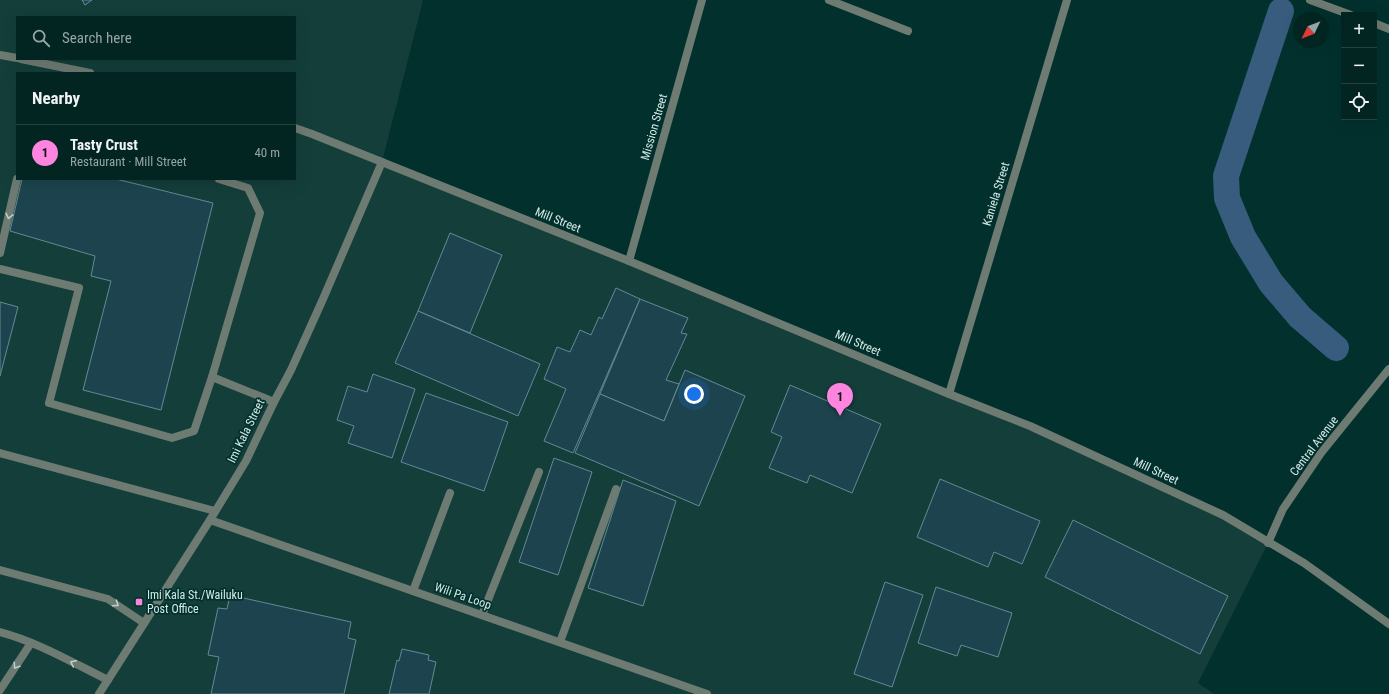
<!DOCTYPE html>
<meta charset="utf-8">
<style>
body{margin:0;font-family:"Roboto Condensed",sans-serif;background:#10312f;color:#f1f3f6}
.controls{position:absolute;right:12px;top:12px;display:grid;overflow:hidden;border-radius:0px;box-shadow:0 4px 16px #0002}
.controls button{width:36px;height:36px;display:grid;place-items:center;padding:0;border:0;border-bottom:1px solid #234240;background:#022522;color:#f1f3f6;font:20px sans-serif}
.compass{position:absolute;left:1293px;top:12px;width:36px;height:36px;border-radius:50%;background:#022522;box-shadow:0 4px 16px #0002;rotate:227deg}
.you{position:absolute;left:694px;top:394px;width:14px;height:14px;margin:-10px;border:3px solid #fff;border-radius:50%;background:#1a73e8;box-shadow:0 0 0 6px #1a73e833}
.badge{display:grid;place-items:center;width:26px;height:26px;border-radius:50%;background:#fe85df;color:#111;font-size:13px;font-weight:700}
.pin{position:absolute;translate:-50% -33px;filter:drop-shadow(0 1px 2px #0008)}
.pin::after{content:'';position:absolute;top:21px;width:14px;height:12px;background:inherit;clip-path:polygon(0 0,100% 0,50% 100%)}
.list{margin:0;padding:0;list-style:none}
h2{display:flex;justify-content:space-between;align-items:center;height:52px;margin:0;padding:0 16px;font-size:17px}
h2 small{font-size:13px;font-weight:400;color:#96a5a5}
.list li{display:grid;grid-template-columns:26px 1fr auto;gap:12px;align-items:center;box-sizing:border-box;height:56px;padding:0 16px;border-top:1px solid #234240}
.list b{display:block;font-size:15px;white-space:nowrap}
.list p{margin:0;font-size:13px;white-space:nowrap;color:#96a5a5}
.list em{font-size:13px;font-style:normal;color:#96a5a5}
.icon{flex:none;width:22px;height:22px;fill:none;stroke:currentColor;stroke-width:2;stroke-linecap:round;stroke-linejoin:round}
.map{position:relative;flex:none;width:1389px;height:694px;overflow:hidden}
.search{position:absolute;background:#022522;box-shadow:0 4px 16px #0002;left:16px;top:16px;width:280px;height:44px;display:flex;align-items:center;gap:10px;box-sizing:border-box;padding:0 14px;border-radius:0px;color:#96a5a5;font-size:15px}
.panel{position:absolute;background:#022522;box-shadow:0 4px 16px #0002;left:16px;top:72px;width:280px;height:108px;border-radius:0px}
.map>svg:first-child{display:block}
.built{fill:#143e3a;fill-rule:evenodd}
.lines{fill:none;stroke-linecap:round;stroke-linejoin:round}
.canal{stroke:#375c7d;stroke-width:26}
.building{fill:#1d444e;stroke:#628a96}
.service{stroke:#6e7b72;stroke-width:8}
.minor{stroke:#6e7b72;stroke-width:8}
.tertiary{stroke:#6e7b72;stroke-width:8}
.oneway{stroke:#baceca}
.poi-dot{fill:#fe85df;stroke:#02312d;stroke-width:1.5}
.labels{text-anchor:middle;stroke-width:3.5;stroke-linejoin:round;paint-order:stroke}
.street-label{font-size:12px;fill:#d4eae7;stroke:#02312d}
.poi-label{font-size:12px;fill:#d4eae7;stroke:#02312d;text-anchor:start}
</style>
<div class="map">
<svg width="1389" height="694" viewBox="0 0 1389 694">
<rect width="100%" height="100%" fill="#02312d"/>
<path class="built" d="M0,0H423L382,162L949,394L1223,515L1268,543L1198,683L1214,694H0ZM17,17H295V59H17ZM17,73H295V179H17Z"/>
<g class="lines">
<polyline class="canal" points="1281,11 1226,176 1227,198 1243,237 1271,283 1300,317 1336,348"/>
</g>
<g class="building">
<polygon points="82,0 92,0 85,5"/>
<polygon points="22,179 116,179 213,203 161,410 83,390 111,281 91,276 95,256 10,231"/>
<polygon points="450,233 502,255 470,333 418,311"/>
<polygon points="616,288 640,299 573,453 544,441 566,389 544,379 557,347 570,352 580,330 591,335 599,317 602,319"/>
<polygon points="640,299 688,318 681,333 687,334 666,380 679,384 664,421 600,394"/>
<polygon points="0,302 18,307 0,376"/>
<polygon points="418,311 540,364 518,416 395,363"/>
<polygon points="685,370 745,396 699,506 575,453 600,394 664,421"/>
<polygon points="373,374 415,389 392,458 348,443 354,426 337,420 348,386 367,392"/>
<polygon points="790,385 881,424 852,493 810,475 807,483 769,468 782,437 771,432"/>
<polygon points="426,393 508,422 484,491 401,462"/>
<polygon points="554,458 592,472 558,575 519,562"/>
<polygon points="940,479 1040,521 1022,564 994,552 988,567 917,537"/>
<polygon points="623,480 676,501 643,606 588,588"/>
<polygon points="1073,520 1228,596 1200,654 1045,577"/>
<polygon points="885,582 923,595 892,687 854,674"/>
<polygon points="936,587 1012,613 998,657 961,645 957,656 918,643"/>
<polygon points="230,595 351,622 348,638 356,640 344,694 211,694 219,657 208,655 218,608 227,609"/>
<polygon points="402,649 429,655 428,660 436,662 429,694 389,694 397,660 399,661"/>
</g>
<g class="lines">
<g class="service">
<polyline points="0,253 17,179"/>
<polyline points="0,269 79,288 49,403 172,438 194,431 212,377 260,213 248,188 219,179"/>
<polyline points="212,377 274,402"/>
<polyline points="0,453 215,511"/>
<polyline points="0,570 108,599 144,623"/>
<polyline points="413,591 450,493"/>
<polyline points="482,615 539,472"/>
<path d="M0,632C38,642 73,663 108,680"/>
<polyline points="560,642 616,489"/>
<polyline points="0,690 31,643"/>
</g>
<g class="minor">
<polyline points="829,0 908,31"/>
<polyline points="1310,0 1351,15"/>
<polyline points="1374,23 1389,29"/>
<polyline points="629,261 702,0"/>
<polyline points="949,394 1067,0"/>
<polyline points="210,520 707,694"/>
<polyline points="1268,543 1283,509 1321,453 1389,369"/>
<polyline points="99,694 210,520 246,461 274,402 291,370 323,299 382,162"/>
</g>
<g class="tertiary">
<polyline points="0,55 17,58"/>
<polyline points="21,59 90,73"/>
<polyline points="295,128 312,134 629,261 949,394 1030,426 1223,515 1304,563 1389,624"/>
</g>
</g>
<defs><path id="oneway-chevron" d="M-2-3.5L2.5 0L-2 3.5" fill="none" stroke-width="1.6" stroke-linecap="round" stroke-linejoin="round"/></defs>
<g class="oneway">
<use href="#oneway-chevron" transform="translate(9 216) rotate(103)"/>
<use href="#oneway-chevron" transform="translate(116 604) rotate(34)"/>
<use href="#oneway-chevron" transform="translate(73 663) rotate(-154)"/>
<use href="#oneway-chevron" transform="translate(16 666) rotate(124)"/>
</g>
<rect class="poi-dot" x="135" y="598" width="8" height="8" rx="2"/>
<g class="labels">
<g class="street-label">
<text transform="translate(654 127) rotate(-74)" y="4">Mission Street</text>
<text transform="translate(996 194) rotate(-73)" y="4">Kaniela Street</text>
<text transform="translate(558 220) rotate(22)" y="4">Mill Street</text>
<text transform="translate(858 343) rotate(23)" y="4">Mill Street</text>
<text transform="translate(246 431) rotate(-64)" y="4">Imi Kala Street</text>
<text transform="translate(1314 446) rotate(-53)" y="4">Central Avenue</text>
<text transform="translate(1156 471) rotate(25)" y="4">Mill Street</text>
<text transform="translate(463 596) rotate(19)" y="4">Wili Pa Loop</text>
</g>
<g class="poi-label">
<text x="147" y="599">Imi Kala St./Wailuku<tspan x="147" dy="14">Post Office</tspan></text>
</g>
</g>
</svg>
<div class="controls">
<button>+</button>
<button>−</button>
<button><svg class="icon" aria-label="locate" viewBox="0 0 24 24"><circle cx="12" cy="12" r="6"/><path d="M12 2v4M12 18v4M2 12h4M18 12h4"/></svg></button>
</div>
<svg class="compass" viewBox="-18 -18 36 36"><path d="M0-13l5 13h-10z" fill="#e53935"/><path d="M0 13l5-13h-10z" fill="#96a5a5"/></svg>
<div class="you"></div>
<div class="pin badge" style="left:840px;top:416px">1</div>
<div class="search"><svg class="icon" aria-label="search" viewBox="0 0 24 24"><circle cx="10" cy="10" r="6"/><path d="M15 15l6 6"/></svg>Search here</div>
<section class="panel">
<h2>Nearby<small></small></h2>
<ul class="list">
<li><span class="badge">1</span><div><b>Tasty Crust</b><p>Restaurant · Mill Street</p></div><em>40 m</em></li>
</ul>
</section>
</div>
